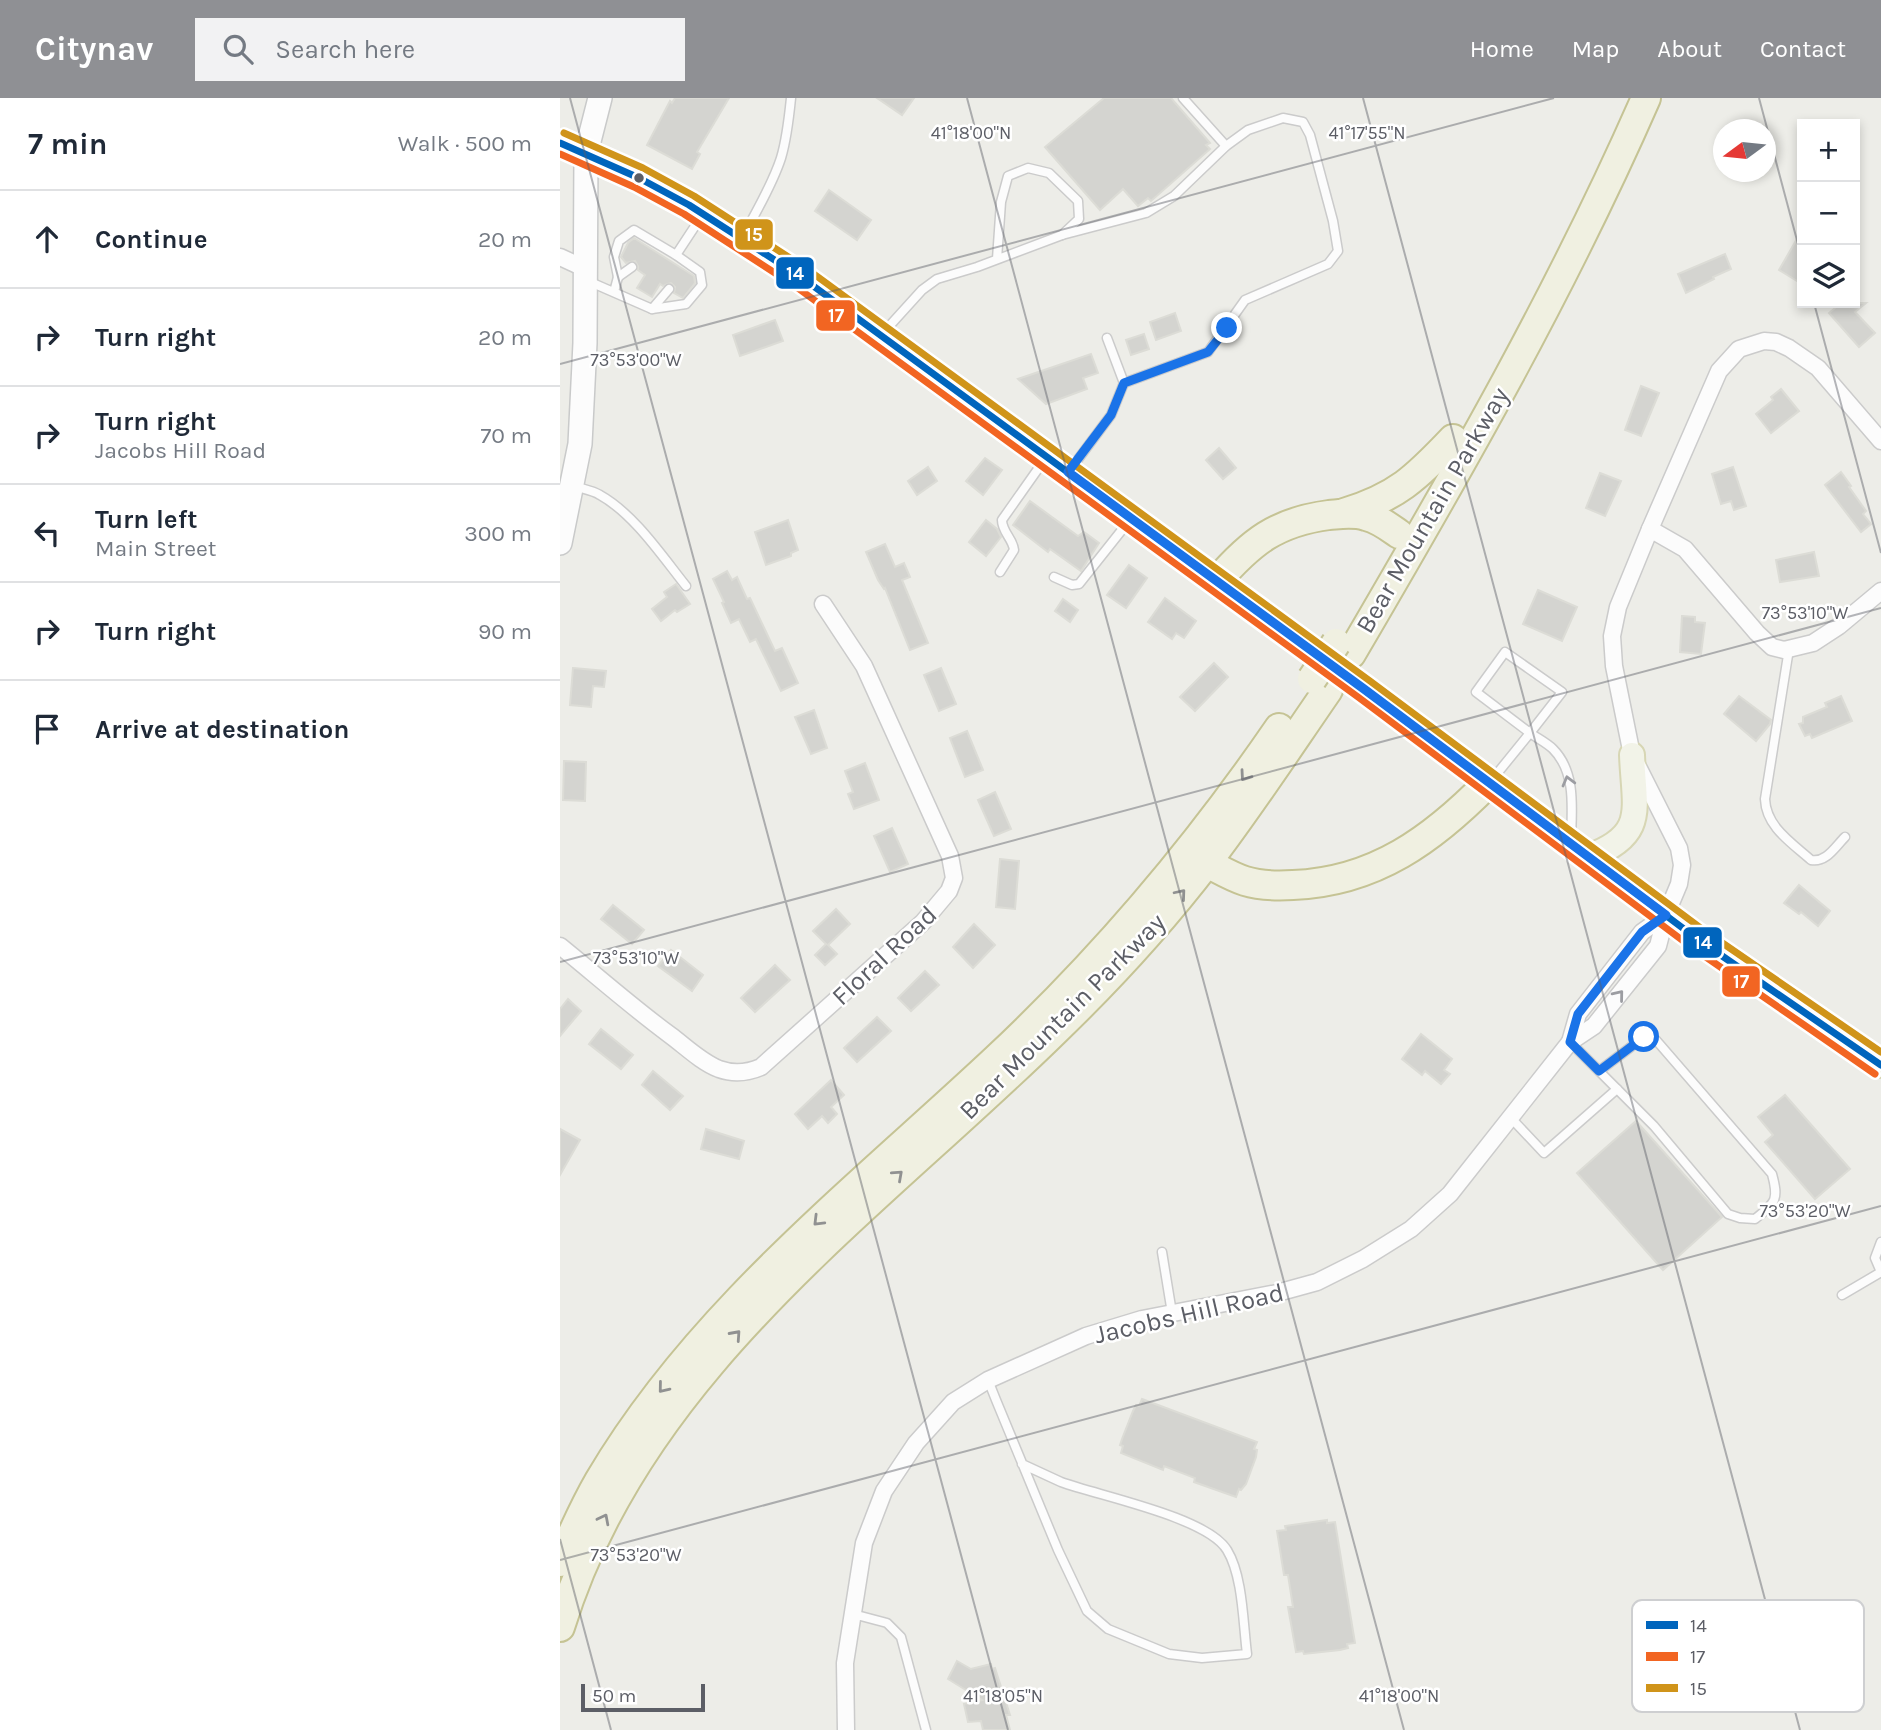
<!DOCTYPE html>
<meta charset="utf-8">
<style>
body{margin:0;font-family:Karla,sans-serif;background:#f2f2f3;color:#1f2937}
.controls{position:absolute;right:21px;top:21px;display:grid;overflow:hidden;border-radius:0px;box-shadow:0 4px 10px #0003}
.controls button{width:63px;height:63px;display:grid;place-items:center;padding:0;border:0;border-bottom:2px solid #e0e1e3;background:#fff;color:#1f2937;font:35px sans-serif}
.compass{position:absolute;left:1153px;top:21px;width:63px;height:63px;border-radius:50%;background:#fff;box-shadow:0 4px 10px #0003;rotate:255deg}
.scale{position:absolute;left:21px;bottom:18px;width:124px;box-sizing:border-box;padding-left:7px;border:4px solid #5c5e66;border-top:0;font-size:19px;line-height:24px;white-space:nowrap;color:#5c5e66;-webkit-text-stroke:5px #fff;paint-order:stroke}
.stop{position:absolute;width:21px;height:21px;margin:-16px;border:5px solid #1a73e8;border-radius:50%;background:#fff}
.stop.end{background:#1a73e8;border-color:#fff;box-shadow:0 2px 7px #0008}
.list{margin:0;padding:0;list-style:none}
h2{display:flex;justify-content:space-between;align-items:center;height:91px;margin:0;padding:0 28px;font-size:30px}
h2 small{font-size:23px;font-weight:400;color:#747a83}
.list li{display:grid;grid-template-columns:46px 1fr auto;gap:21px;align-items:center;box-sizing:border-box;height:98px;padding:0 28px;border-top:2px solid #e0e1e3}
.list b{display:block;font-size:26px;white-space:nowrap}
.list p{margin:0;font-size:23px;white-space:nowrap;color:#747a83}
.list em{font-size:23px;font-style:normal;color:#747a83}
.icon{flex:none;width:38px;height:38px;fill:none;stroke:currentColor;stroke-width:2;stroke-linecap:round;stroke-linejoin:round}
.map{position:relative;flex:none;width:1321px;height:1632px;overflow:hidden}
header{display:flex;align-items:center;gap:42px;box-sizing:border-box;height:98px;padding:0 35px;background:#8f9094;color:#fff}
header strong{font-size:33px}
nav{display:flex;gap:38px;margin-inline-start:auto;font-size:24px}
.search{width:490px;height:63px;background:#f2f2f3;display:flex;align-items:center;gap:18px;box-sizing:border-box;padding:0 24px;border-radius:0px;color:#747a83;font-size:26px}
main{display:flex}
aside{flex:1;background:#fff}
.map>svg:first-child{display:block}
.building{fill:#d4d4d0;stroke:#dcdcd6;stroke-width:2}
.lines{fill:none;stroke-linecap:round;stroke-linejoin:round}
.lane-casing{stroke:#cbcbcb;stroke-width:11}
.street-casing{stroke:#cbcbcb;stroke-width:19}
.secondary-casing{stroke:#c9caca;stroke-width:26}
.primary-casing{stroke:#d7d6b4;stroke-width:28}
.highway-casing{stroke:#c5c394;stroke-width:32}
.lane{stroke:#fcfcfc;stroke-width:8}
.street{stroke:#fcfcfc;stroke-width:16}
.secondary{stroke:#fcfcfc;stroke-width:23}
.primary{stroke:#f2f3e8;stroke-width:24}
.highway{stroke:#f0f0e1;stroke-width:28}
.highway-bridge-casing{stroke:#c5c394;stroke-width:32;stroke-linecap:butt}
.highway-bridge{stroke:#f0f0e1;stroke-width:28}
.bus-1-casing{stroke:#fff;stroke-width:12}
.bus-2-casing{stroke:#fff;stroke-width:12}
.bus-3-casing{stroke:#fff;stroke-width:12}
.bus-1{stroke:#0065bd;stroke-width:7}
.bus-2{stroke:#f26522;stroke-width:7}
.bus-3{stroke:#d0941a;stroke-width:7}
.oneway{stroke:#909191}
.oneway2{stroke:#9c9da2}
.route{stroke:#1a73e8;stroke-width:9}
.ticks{fill:none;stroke:#5c5e66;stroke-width:2;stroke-opacity:0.45}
.bus-dot{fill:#5c5e66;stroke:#fff;stroke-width:2.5}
.labels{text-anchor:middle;stroke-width:5;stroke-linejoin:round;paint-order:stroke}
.street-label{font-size:26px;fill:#5c5e66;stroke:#fff}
.key{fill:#fff;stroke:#cecfd1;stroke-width:2}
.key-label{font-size:19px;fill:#5c5e66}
.ticks-label{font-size:18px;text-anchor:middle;fill:#5c5e66;stroke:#fff;stroke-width:5;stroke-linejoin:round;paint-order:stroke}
.line-badge{stroke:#fff;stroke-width:2.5}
.badge-label{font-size:19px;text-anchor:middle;font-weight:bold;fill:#fff}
</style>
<header>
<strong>Citynav</strong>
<div class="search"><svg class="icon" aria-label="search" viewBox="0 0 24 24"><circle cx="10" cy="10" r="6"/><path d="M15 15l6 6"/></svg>Search here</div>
<nav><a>Home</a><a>Map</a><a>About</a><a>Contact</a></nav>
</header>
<main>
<aside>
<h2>7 min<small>Walk · 500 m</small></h2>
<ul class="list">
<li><svg class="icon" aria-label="ahead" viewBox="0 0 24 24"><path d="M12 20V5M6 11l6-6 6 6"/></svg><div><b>Continue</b></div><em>20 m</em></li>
<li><svg class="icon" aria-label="right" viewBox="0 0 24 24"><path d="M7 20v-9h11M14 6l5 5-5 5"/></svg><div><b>Turn right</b></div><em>20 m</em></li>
<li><svg class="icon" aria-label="right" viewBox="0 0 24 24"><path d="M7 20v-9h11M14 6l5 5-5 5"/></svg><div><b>Turn right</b><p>Jacobs Hill Road</p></div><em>70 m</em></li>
<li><svg class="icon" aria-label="left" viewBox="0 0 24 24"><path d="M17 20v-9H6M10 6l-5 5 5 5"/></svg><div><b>Turn left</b><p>Main Street</p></div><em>300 m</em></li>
<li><svg class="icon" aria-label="right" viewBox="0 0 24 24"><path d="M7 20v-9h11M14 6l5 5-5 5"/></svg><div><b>Turn right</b></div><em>90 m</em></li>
<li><svg class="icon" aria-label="arrive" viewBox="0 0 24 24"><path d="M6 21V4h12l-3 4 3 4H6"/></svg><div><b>Arrive at destination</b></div></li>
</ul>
</aside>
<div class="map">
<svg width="1321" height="1632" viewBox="0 0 1321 1632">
<rect width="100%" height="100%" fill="#edede8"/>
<g class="building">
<polygon points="115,0 169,0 137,54 140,56 132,71 87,47 110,3 112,5"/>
<polygon points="317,0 354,0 342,17"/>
<polygon points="544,0 611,0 650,45 646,47 650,51 591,103 588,100 578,108 563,91 540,112 485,49"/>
<polygon points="269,92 311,122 297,142 255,113"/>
<polygon points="1242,132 1242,186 1219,172"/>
<polygon points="74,140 134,178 135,185 123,200 114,195 115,189 111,185 103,188 100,186 92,199 77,190 85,177 78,172 78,168 75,163 66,165 61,159 68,145"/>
<polygon points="1165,156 1171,171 1153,179 1154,181 1126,195 1118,176"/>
<polygon points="1281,205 1306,205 1295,214 1315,235 1299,249 1269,215"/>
<polygon points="615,215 621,233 596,242 590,224"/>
<polygon points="215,222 223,243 180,258 173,237"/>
<polygon points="584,236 589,251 571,257 566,242"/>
<polygon points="531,256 538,275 523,280 527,291 486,306 458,281"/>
<polygon points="1081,288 1099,295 1081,338 1065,332"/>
<polygon points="1221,291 1239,313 1211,335 1196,316 1213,302 1211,299"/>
<polygon points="659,350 676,370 663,381 646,362"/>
<polygon points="425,360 442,372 423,397 406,383"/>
<polygon points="368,369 377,383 357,397 348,383"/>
<polygon points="1173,369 1186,408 1174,412 1171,403 1161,406 1152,376"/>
<polygon points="1281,374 1291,388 1289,389 1306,413 1303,416 1311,426 1301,434 1265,387"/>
<polygon points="1040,375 1061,383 1045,418 1026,410"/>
<polygon points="470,403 518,438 524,434 539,445 521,473 490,451 488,454 453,427"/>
<polygon points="228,422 238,452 231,455 231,458 206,467 195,434"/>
<polygon points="426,422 437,431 441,439 426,458 409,444"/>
<polygon points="325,446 335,469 344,465 350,479 342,482 368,545 350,552 325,490 324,491 318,482 306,454"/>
<polygon points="1254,454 1259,478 1220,484 1216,462"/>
<polygon points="569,467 587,480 566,510 547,497"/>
<polygon points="167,473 172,482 177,479 187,501 190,500 215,553 222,550 238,585 221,593 196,541 190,544 179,521 171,525 162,505 164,504 153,481"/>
<polygon points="116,486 130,506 117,514 115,512 101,523 92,511 107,499 104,494"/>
<polygon points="978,492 1017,509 1002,543 963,526"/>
<polygon points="605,500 636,523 624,540 616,535 612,541 588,524"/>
<polygon points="503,501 518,512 510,524 495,513"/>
<polygon points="1122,518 1135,519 1135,524 1145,525 1141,556 1120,554"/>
<polygon points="654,565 668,579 635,613 620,599"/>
<polygon points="13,570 46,573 44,589 33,588 31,609 10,607"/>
<polygon points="381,570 396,606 379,613 364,577"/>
<polygon points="1179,598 1211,622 1210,626 1196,643 1164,616"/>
<polygon points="1281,598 1292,623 1252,640 1250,636 1245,638 1239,626 1243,625 1243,619 1267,609 1265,605"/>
<polygon points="254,612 267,650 251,656 235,619"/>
<polygon points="407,633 423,672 405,679 390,640"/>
<polygon points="4,663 26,664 25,703 3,702"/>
<polygon points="305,665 319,702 294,711 288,696 293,694 285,673"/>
<polygon points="435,694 451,731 434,738 418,702"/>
<polygon points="332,730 348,766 330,774 314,738"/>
<polygon points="440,761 459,763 455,811 436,809"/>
<polygon points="1239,787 1270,813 1258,828 1241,814 1239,816 1224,805"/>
<polygon points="53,807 84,832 72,846 41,821"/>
<polygon points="276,811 290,826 268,847 277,856 265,867 255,857 266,846 253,833"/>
<polygon points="414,826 435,847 413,870 393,849"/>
<polygon points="111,852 143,877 132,893 98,868"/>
<polygon points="215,867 230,882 195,914 181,900"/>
<polygon points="365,873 379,887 351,913 338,900"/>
<polygon points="8,901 21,913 0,938 0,911"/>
<polygon points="317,919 331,933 297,964 284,950"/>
<polygon points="41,931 73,957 61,971 29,946"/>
<polygon points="861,936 892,961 884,972 890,976 881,986 865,973 862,977 842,961"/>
<polygon points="93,973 123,998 110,1012 82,987"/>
<polygon points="271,982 284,997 271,1009 277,1016 268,1025 262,1018 248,1031 235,1016"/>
<polygon points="1225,997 1290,1071 1255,1101 1205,1044 1213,1037 1198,1019"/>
<polygon points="1076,1023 1162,1119 1103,1172 1017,1075"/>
<polygon points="0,1031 20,1042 0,1077"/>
<polygon points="146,1031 184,1043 179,1061 141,1051"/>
<polygon points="582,1301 697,1344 694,1351 697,1352 696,1359 686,1386 681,1392 679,1391 676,1399 634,1384 635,1380 604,1368 603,1372 561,1355 563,1348 560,1347 562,1341 573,1313 576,1307 579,1308"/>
<polygon points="767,1422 767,1425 775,1424 795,1545 787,1546 788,1550 780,1552 744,1556 743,1553 736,1554 728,1509 733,1509 728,1477 724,1477 717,1433 726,1432 725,1428"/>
<polygon points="397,1563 411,1571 431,1566 432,1571 435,1570 450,1617 446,1617 450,1632 423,1632 421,1623 408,1624 404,1606 422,1602 388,1581"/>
</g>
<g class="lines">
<g class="lane-casing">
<g id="lane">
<polyline points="623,0 666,48"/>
<polyline points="502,137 586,115 614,98 666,48 688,32 723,20 743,24 750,37 773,123 778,153 768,166 685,202 648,254 564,285"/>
<path d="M183,139C196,113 212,88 221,60C227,40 229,20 231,0"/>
<polyline points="116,157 141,119"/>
<polyline points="58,179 72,169"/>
<polyline points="28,183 92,211 126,206 142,187 140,174 116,157 74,132 59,143 54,159 58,179 54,194"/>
<polyline points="92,211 109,191"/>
<polyline points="323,235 362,192 377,181 417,169 502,137 519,121 518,103 489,75 468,70 448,78 441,104 437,161"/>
<polyline points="510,372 551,317 564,285 547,240"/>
<path d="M14,388C22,391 32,392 40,397C74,416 102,458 126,488"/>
<path d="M440,474L454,452C453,441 442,434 442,422L485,361"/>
<polyline points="494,479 512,487 519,486 569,423"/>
<path d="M1229,551L1205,701C1206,729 1232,745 1251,762C1266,765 1275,749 1285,739"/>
<polygon points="945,554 1002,594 970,635 916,594"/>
<path d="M931,683L970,635C977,640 987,645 993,651C1016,674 1012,710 1011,740"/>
<path d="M1010,944L1094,1028L1168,1116L1180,1120L1195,1121C1216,1104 1219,1102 1212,1076L1096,942L1084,939L1039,973"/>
<polyline points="951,1020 984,1055 1057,991"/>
<polyline points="1321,1144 1315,1160 1321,1174"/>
<polyline points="602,1154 612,1215"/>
<polyline points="1282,1197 1321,1174"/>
<path d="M428,1282L436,1302L498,1452L527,1513L548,1531L609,1556L642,1560L687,1556C683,1525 683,1478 667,1452C647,1419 539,1398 501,1384C488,1378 475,1372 462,1366"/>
<polyline points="293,1516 327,1525 341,1539 366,1632"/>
</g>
</g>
<g class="street-casing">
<g id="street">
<polyline points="0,159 24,170"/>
<polyline points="1321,343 1258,270 1229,250 1216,244 1204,243 1179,251 1159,273 1090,431 1125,451 1197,535 1212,549 1224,552 1253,545 1279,528 1321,493"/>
<path d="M0,848C37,878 72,909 110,937C125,948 141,964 159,971C173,976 187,975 201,969L363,824L389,793L394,780L390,758L304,568L263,506"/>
<polyline points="1010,944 1018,916 1082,834 1106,817"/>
<polyline points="286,1632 285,1565 304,1445 324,1393 356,1345 393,1304 428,1282 526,1238 582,1221 717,1195 757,1184 803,1161 851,1131 890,1096 1010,944 1034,928 1098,848 1106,817 1119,786 1122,767 1119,750 1072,657 1054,568 1052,538 1058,509 1090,431"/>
</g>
</g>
<g class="secondary-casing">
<polyline id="secondary" points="0,445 20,346 25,245 26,55 40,0"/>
</g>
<g class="primary-casing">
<g id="primary">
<polyline points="0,45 79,80 129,107 241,179 804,591 1136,840 1321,967"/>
<path d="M1028,759C1088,737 1074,711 1072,657"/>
</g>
</g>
<g class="highway-casing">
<g id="highway">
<path d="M784,415C837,399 856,380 893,341"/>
<path d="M657,483C691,444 716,424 769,417C782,416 794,414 806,418C819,421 829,429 839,436"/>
<path d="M791,556C897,375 1002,192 1086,0"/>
<path d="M647,765C659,771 672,779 685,783C701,788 717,788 733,787C815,784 873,741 928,685"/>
<path d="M0,1464C12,1436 24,1409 39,1383C137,1216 294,1094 434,963C541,863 636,751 719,630"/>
<path d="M0,1529C79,1271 312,1113 496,932C550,880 602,823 648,763C690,708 728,650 768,592"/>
</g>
</g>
<use href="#lane" class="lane"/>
<use href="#street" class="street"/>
<use href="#secondary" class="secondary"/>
<use href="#primary" class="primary"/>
<use href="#highway" class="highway"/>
<g class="highway-bridge-casing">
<polyline id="highway-bridge" points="752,581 776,545"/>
</g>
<use href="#highway-bridge" class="highway-bridge"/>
<g class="bus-1-casing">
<polyline id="bus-1" points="0,45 79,80 129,107 241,179 804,591 1136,840 1321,967"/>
</g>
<g class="bus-2-casing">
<polyline id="bus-2" points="0,56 74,89 124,116 235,188 798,599 1130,848 1315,976"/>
</g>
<g class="bus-3-casing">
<polyline id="bus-3" points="4,35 83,70 134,98 247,171 810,583 1142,831 1321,954"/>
</g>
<use href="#bus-1" class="bus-1"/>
<use href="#bus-2" class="bus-2"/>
<use href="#bus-3" class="bus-3"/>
</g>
<defs><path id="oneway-chevron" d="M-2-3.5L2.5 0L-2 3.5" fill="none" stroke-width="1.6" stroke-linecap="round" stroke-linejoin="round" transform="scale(1.75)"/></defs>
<g class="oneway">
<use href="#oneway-chevron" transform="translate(685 678) rotate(125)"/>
<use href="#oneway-chevron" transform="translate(621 796) rotate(-50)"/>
<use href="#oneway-chevron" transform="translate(338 1077) rotate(-42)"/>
<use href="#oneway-chevron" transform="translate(258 1123) rotate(135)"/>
<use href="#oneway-chevron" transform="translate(176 1237) rotate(-48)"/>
<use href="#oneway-chevron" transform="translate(103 1290) rotate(129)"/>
<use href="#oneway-chevron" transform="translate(44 1421) rotate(-63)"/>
</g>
<g class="oneway2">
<use href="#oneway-chevron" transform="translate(1008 683) rotate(-105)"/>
<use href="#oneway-chevron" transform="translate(1059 897) rotate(-51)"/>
</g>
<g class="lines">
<polyline class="route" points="667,230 648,254 564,285 551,317 508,374 804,591 1106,817 1082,834 1018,916 1010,944 1039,973 1084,939"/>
</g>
<path class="ticks" d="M10,0L448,1632M407,0L844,1632M803,0L1240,1632M1199,0L1242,161M1254,205L1321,455M0,266L994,0M0,864L1321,510M0,1441L51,1632M0,1462L1321,1108"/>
<circle class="bus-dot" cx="79" cy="80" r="6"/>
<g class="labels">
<g class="street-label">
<text transform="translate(872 412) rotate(-60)" y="9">Bear Mountain Parkway</text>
<text transform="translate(324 857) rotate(-43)" y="9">Floral Road</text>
<text transform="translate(502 918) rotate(-45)" y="9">Bear Mountain Parkway</text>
<text transform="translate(629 1215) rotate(-13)" y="9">Jacobs Hill Road</text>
</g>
</g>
<rect x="1072" y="1502" width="232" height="112" rx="10" class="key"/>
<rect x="1086" y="1523" width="32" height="8" fill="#0065bd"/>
<rect x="1086" y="1554" width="32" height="9" fill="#f26522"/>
<rect x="1086" y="1586" width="32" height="8" fill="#d0941a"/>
<g class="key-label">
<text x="1130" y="1534">14</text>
<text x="1130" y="1565">17</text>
<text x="1130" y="1597">15</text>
</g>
<g class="ticks-label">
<text x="411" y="41">41°18'00"N</text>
<text x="807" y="41">41°17'55"N</text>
<text x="76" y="268">73°53'00"W</text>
<text x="1245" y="521">73°53'10"W</text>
<text x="76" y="866">73°53'10"W</text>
<text x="1245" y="1119">73°53'20"W</text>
<text x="76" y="1463">73°53'20"W</text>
<text x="443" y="1604">41°18'05"N</text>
<text x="839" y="1604">41°18'00"N</text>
</g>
<g class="line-badge">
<rect x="174" y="120" width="40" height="33" rx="7" fill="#d0941a"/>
<rect x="215" y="158" width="40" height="34" rx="7" fill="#0065bd"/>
<rect x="255" y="201" width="41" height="33" rx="7" fill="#f26522"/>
<rect x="1122" y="828" width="41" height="33" rx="7" fill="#0065bd"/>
<rect x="1161" y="867" width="40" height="33" rx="7" fill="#f26522"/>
</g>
<g class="badge-label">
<text x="194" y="143">15</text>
<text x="235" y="182">14</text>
<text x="276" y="224">17</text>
<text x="1143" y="851">14</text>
<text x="1181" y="890">17</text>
</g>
</svg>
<div class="controls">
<button>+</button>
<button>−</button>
<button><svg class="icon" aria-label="layers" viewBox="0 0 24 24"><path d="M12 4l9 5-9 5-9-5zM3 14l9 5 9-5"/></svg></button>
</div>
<svg class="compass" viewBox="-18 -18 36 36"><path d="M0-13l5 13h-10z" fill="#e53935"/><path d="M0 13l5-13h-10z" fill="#747a83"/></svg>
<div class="scale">50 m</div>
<div class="stop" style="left:1084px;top:939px"></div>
<div class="stop end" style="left:667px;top:230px"></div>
</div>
</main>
